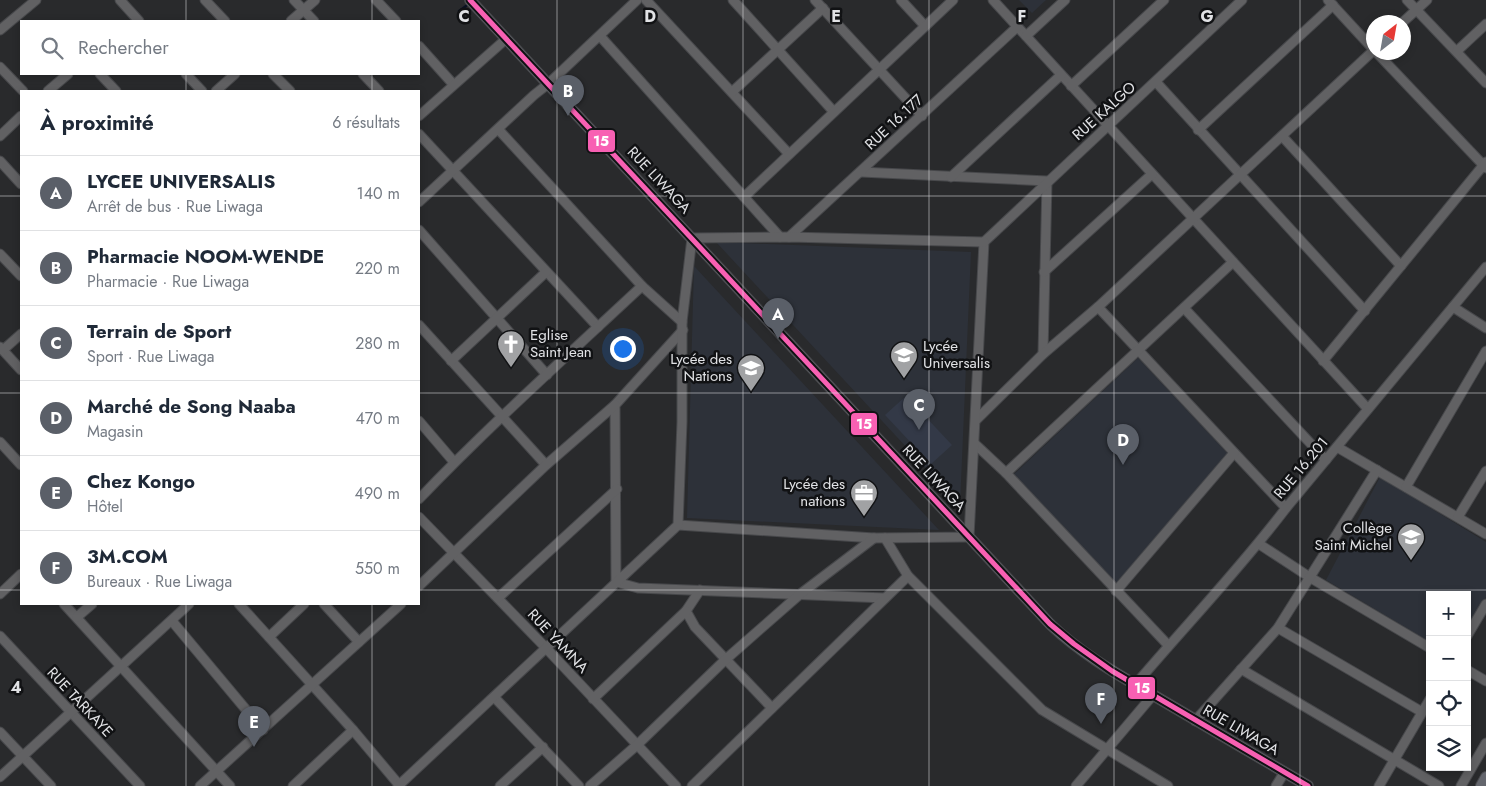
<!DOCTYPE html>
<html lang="fr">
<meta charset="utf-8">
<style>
body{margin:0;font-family:Jost,sans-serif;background:#f2f2f3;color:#1f2937}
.controls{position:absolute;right:15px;bottom:15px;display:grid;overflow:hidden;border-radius:0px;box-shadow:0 2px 8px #0003}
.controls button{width:45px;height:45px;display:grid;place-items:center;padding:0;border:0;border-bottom:1px solid #e0e1e3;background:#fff;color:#1f2937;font:25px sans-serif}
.compass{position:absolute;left:1366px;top:15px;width:45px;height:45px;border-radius:50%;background:#fff;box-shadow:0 2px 8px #0003;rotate:31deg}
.you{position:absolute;left:622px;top:348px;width:18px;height:18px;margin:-12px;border:4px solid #fff;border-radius:50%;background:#1a73e8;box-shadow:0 0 0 8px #1a73e833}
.badge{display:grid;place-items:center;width:32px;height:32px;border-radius:50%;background:#5a5f68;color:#fff;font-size:16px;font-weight:700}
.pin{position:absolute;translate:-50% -41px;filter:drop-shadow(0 1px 2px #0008)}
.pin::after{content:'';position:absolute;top:26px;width:18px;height:15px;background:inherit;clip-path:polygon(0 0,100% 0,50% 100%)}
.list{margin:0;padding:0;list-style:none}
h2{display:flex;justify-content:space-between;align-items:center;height:65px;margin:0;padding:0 20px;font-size:21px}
h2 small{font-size:16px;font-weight:400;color:#747a83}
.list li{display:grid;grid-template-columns:32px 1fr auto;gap:15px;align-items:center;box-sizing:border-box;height:75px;padding:0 20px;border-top:1px solid #e0e1e3}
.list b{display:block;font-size:19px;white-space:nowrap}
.list p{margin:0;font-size:16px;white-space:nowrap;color:#747a83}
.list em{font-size:16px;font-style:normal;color:#747a83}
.icon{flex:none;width:28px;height:28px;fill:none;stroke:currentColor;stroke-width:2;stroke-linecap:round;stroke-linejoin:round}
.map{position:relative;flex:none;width:1486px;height:786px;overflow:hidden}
.search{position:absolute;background:#fff;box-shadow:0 2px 8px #0003;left:20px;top:20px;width:400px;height:55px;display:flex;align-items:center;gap:12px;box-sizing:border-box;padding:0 18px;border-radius:0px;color:#747a83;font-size:19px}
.panel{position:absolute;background:#fff;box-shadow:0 2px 8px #0003;left:20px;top:90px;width:400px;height:515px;border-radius:0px}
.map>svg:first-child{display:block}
.built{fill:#2d3139}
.green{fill:#333947}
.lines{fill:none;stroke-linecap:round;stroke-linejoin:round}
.stream{stroke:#0a1123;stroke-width:2.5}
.minor-casing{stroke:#47484b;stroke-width:11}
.major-casing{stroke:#47484b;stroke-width:12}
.minor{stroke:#616163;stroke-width:9}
.major{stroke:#64666d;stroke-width:10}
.bus-1-casing{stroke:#111214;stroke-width:9}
.bus-1{stroke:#f860b3;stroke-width:5}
.grid{fill:none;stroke:#e1e2e5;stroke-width:1;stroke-opacity:0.55}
.labels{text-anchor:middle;stroke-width:5;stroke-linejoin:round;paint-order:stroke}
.street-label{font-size:15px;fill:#e1e2e5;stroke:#111214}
.poi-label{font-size:15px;fill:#e1e2e5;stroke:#111214;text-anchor:end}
.grid-label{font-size:16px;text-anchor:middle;font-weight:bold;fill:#e1e2e5;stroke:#111214;stroke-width:5;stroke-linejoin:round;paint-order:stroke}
.line-badge{stroke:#111214;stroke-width:2}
.badge-label{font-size:14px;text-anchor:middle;font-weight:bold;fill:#fff}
</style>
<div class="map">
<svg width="1486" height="786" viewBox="0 0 1486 786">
<rect width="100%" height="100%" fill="#292a2c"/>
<g class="built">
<polygon points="1019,0 1046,0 1032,13"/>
<polygon points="716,242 971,252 960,505"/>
<polygon points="694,266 939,530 687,518"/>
<polygon points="1138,358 1229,455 1115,586 1014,474"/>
<polygon points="1380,477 1486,542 1486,597 1467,629 1467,595 1430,595 1430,642 1326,580"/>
</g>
<polygon class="green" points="906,396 952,445 931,464 885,415"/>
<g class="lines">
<polyline class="stream" points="459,11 466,6"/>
<g class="minor-casing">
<g id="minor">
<polyline points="120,0 139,21"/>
<polyline points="205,0 225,21"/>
<polyline points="294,0 314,21"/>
<polyline points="376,0 396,21"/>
<polyline points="646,0 789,154"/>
<polyline points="733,0 834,112"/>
<polyline points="815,0 922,116"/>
<polyline points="901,0 925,26"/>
<polyline points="993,0 1368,409"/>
<polyline points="1328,0 1374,50"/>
<polyline points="1407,0 1486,83"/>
<polyline points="291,21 315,0"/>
<polyline points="1403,22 1427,0"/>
<polyline points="0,30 36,0"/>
<polyline points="600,36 780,237"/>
<polyline points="1026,36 1065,0"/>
<polyline points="419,46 453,84"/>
<polyline points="1457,51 1486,24"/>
<polyline points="1376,52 1486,168"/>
<polyline points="0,67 23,91"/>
<polyline points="100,74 116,91"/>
<polyline points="186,74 202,91"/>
<polyline points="273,74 290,91"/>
<polyline points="363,74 379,91"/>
<polyline points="1156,82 1365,311"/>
<polyline points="1071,86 1164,0"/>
<polyline points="48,91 68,74"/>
<polyline points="216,91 235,74"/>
<polyline points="732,92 823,8"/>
<polyline points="419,116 506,39"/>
<polyline points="498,129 642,286 682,322"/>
<polyline points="1198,130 1333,5"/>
<polyline points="419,134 598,327"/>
<polyline points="0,136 21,116"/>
<polyline points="1282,136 1401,266"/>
<polyline points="0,161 21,184"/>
<polyline points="861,172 1047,181 1043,354"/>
<polyline points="951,177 1061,75"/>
<polyline points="744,197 953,0"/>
<polyline points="419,202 534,95 548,84 637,0"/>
<polyline points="419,230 547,375"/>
<polyline points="789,237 1017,27"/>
<polyline points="984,242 1242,0"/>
<polyline points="0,254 21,276"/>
<polyline points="1044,272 1152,174"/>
<polyline points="1098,307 1286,508"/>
<polyline points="1453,307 1486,328"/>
<polyline points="1184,308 1326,460"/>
<polyline points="419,325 546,465"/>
<polyline points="683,330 615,405 616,582 638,588 885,598"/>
<polyline points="0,347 21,370"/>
<polyline points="3,350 21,334"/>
<polyline points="451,361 546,272"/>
<polyline points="1323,361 1486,162"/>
<polyline points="976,420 1043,354 1098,307 1374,50"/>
<polyline points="419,421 454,462"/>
<polyline points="0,442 21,465"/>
<polyline points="975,444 1006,473 1168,645"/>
<polyline points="1337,447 1486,534"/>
<polyline points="1006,473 1233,262"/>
<polyline points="1406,487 1486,351"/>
<path d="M419,499C490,425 567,356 642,286"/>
<polyline points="419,517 546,648 676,786"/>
<polyline points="1458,517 1486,471"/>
<polyline points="678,525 874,538 969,537 984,242"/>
<polyline points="885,538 908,576 1042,710 1168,786"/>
<polyline points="1259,544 1311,578 1430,648"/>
<polyline points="419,586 546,465 615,405"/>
<polyline points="700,590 686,611 695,627 772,708"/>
<polyline points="1116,591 1234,453"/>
<polyline points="0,594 21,574"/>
<polyline points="498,598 617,489"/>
<polyline points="64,604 230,786"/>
<polyline points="239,604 353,730 400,786"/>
<polyline points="324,604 359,642"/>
<polyline points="77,617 92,604"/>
<polyline points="172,621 263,730"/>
<polyline points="1278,628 1422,712"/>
<polyline points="0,636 140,786"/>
<polyline points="1467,636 1486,604"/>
<polyline points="269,637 304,604"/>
<polyline points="1241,669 1439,786"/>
<polyline points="1467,670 1486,681"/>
<path d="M1135,685C1185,626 1239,570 1286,508L1486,267"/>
<polyline points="494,697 579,786"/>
<polyline points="593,699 686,611"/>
<polyline points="1195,721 1278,628 1377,470"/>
<polyline points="0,732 51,786"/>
<polyline points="0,777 189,604"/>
<polyline points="200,786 401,604"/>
<polyline points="293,786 353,730"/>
<polyline points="398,786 678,525 682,422 682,322 692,238 789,237 984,242"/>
<polyline points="500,786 543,747"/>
<polyline points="590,786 637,745 725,660 799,595 874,538"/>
<polyline points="692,786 908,576"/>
<polyline points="1076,786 1153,695"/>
<polyline points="1276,786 1284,773"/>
<polyline points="1379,786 1430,699"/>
<polyline points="1461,786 1486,743"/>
</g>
</g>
<g class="major-casing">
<g id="major">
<path d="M470,0L1050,624C1080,653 1117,674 1153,695C1205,725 1256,756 1308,786"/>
<polyline points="1481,786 1486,777"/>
</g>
</g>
<use href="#minor" class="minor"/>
<use href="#major" class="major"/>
<g class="bus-1-casing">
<polyline id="bus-1" points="470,0 1050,624 1074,644 1112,671 1308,786"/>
</g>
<use href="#bus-1" class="bus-1"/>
</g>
<path class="grid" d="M186,0V21M372,0V21M557,0V786M743,0V786M929,0V786M1114,0V786M1300,0V786M186,74V91M372,74V91M0,196H21M419,196H1486M0,393H21M419,393H1486M0,590H21M419,590H1486M186,604V786M372,604V786"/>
<defs>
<g id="church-pin" transform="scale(1.4375)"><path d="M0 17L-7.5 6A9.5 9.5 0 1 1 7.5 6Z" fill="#a1a2a4" stroke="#111214"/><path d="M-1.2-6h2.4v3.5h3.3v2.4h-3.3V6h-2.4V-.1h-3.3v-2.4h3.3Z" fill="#fff"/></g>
<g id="school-pin" transform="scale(1.4375)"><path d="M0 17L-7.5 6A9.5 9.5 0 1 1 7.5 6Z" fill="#a1a2a4" stroke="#111214"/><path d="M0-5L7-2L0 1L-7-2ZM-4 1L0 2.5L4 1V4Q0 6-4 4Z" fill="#fff"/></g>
<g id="office-pin" transform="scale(1.4375)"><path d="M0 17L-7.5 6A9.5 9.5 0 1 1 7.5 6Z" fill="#a1a2a4" stroke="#111214"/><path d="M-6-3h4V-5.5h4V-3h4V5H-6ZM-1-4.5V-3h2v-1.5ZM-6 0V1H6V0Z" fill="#fff"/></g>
</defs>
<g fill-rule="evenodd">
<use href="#church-pin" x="511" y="344"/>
<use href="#school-pin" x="904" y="355"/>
<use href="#school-pin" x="751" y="368"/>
<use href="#office-pin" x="864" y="493"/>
<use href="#school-pin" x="1411" y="537"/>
</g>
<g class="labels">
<g class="street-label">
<text transform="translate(1104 111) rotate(-42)" y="5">RUE KALGO</text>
<text transform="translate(894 122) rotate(-43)" y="5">RUE 16.177</text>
<text transform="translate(659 180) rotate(47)" y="5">RUE LIWAGA</text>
<text transform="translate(1301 468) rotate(-50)" y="5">RUE 16.201</text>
<text transform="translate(934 478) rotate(47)" y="5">RUE LIWAGA</text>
<text transform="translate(558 641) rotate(47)" y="5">RUE YAMNA</text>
<text transform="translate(80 702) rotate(47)" y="5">RUE TARKAYE</text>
<text transform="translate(1241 730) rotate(30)" y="5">RUE LIWAGA</text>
</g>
<g class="poi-label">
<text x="530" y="340" text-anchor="start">Eglise<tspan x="530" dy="17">Saint Jean</tspan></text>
<text x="923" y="351" text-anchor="start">Lycée<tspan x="923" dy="17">Universalis</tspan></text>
<text x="732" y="364">Lycée des<tspan x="732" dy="17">Nations</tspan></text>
<text x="845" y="489">Lycée des<tspan x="845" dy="17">nations</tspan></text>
<text x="1392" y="533">Collège<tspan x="1392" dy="17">Saint Michel</tspan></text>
</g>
</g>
<g class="grid-label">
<text x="464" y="22">C</text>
<text x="650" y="22">D</text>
<text x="836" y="22">E</text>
<text x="1022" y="22">F</text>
<text x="1207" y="22">G</text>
<text x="16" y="693">4</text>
</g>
<g class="line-badge">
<rect x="587" y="129" width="29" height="24" rx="5" fill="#f860b3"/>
<rect x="850" y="412" width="28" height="24" rx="5" fill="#f860b3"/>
<rect x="1127" y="676" width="29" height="24" rx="5" fill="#f860b3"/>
</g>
<g class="badge-label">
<text x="601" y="146">15</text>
<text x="864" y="429">15</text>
<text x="1142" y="693">15</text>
</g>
</svg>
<div class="controls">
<button>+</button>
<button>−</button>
<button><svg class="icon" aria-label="locate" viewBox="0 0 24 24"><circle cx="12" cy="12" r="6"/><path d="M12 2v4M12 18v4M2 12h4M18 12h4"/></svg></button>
<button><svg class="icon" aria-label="layers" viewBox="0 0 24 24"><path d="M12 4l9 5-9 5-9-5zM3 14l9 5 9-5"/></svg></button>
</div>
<svg class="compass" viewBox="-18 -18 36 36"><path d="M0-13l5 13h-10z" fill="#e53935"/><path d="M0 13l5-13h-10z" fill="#747a83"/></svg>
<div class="you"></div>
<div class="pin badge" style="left:778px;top:339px">A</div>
<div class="pin badge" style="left:568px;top:116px">B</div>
<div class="pin badge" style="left:919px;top:430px">C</div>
<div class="pin badge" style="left:1123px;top:465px">D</div>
<div class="pin badge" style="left:254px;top:747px">E</div>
<div class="pin badge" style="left:1101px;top:724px">F</div>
<div class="search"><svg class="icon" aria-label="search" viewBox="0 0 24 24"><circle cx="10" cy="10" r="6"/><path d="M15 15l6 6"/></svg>Rechercher</div>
<section class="panel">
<h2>À proximité<small>6 résultats</small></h2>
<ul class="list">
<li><span class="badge">A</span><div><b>LYCEE UNIVERSALIS</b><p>Arrêt de bus · Rue Liwaga</p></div><em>140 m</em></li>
<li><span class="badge">B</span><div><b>Pharmacie NOOM-WENDE</b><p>Pharmacie · Rue Liwaga</p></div><em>220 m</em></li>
<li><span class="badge">C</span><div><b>Terrain de Sport</b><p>Sport · Rue Liwaga</p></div><em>280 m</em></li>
<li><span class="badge">D</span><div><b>Marché de Song Naaba</b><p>Magasin</p></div><em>470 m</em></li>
<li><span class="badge">E</span><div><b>Chez Kongo</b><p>Hôtel</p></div><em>490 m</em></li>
<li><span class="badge">F</span><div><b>3M.COM</b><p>Bureaux · Rue Liwaga</p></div><em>550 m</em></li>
</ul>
</section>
</div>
